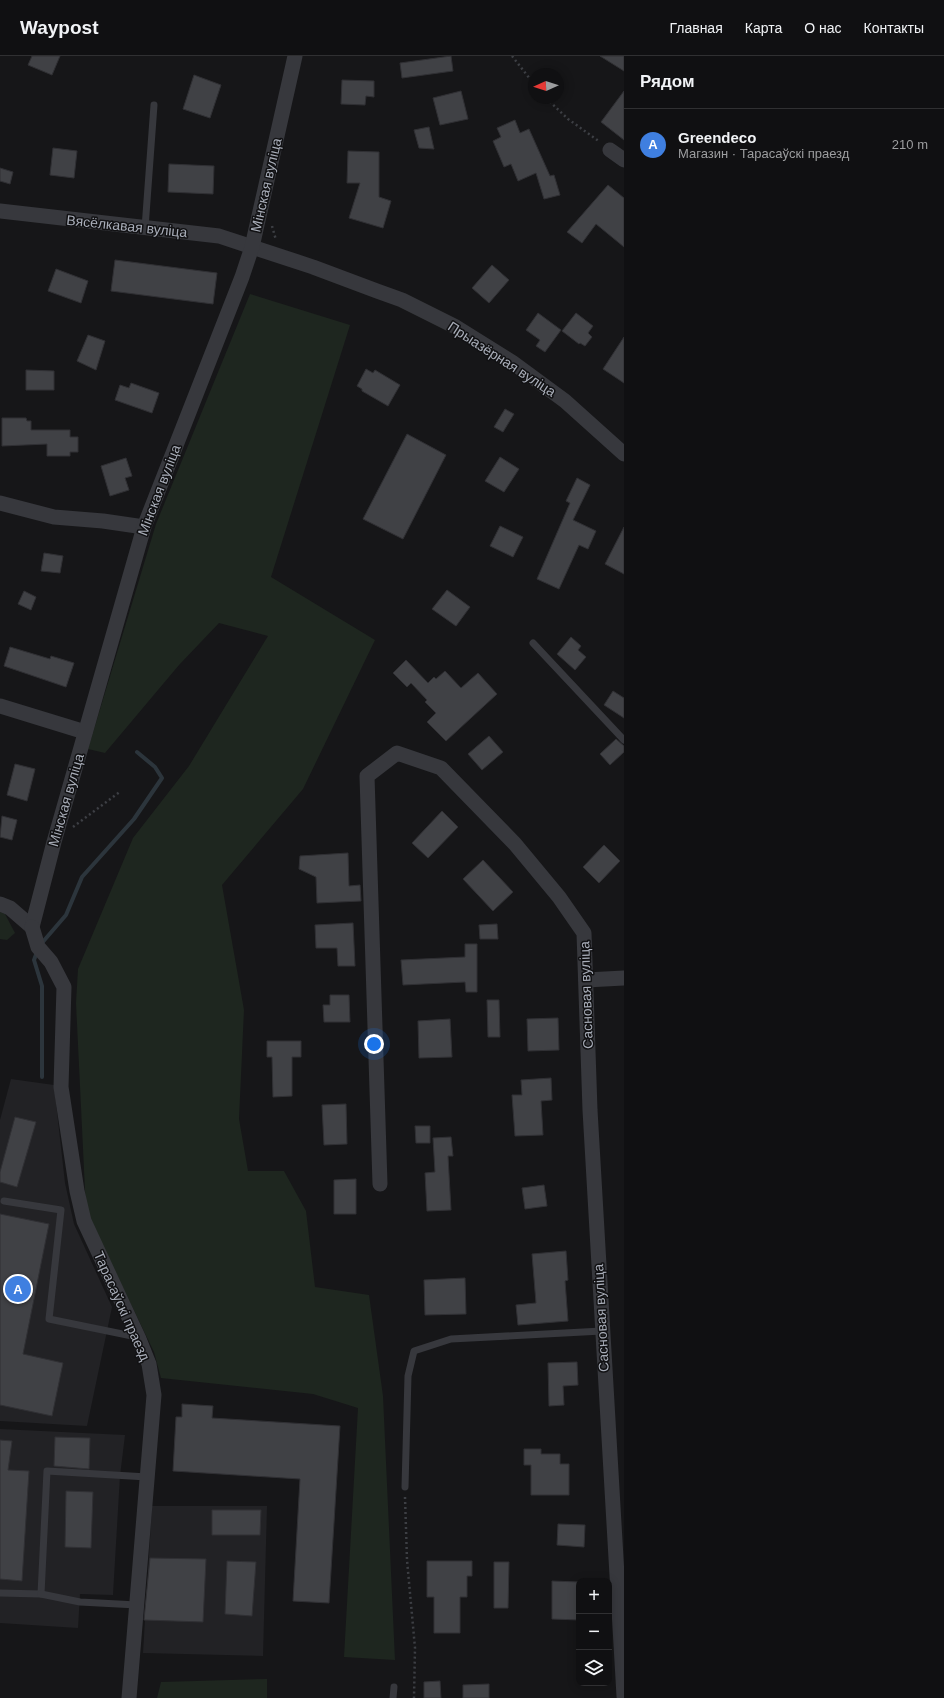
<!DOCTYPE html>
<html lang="ru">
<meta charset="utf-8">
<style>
body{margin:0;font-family:Arial,sans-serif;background:#19191b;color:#f1f3f6}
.controls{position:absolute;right:12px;bottom:12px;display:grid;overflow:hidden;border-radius:8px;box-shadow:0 2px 10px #0003}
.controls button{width:36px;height:36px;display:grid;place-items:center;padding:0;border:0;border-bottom:1px solid #303032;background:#101012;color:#f1f3f6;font:20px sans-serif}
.compass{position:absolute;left:528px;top:12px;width:36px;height:36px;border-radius:50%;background:#101012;box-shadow:0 2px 10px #0003;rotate:267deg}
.you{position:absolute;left:374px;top:988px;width:14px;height:14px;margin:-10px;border:3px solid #fff;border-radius:50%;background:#1a73e8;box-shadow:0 0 0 6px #1a73e833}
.badge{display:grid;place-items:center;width:26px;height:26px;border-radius:50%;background:#2563eb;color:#fff;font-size:13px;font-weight:700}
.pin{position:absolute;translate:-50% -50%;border:2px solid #fff;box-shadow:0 1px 4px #0006}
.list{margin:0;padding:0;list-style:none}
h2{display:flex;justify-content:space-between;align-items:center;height:52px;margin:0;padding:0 16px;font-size:17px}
h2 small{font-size:13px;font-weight:400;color:#9c9d9f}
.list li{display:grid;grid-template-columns:26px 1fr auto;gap:12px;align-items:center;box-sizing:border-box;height:72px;padding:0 16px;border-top:1px solid #303032}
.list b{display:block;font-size:15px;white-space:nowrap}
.list p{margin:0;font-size:13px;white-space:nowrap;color:#9c9d9f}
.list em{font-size:13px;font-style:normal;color:#9c9d9f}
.icon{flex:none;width:22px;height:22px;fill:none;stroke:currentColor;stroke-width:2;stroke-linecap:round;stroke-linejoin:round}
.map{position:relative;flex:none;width:624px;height:1642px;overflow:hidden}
header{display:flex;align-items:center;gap:24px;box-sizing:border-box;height:56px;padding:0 20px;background:#101012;border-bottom:1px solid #303032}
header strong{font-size:19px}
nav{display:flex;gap:22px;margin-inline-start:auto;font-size:14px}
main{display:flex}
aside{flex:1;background:#101012}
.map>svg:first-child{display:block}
.built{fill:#222225}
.green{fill:#1e261f}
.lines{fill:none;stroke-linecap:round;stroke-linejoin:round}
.stream{stroke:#2c353c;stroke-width:4}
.building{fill:#404145;stroke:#303034}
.path{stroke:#3d3f44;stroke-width:2.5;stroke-dasharray:2 3;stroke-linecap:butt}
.lane{stroke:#37383d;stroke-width:7}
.street{stroke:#37383d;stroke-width:15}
.labels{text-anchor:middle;stroke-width:3;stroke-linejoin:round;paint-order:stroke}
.street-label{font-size:14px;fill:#a8adb8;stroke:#111113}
</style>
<header>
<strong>Waypost</strong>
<nav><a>Главная</a><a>Карта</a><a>О нас</a><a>Контакты</a></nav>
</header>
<main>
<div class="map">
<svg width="624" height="1642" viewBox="0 0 624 1642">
<rect width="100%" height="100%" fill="#161618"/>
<g class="built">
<polygon points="11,1023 54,1029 65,1127 74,1168 112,1251 87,1370 0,1365 0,1064"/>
<polygon points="0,1373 125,1379 120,1420 113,1539 80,1538 78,1572 0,1567"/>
<polygon points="152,1450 267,1450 263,1600 143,1597"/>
</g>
<g class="green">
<polygon points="250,238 350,269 271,521 375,584 303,733 222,829 244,954 239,1063 248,1115 284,1115 306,1155 315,1231 369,1239 383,1340 395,1604 344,1601 358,1352 313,1338 161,1322 154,1296 86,1155 76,947 78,913 133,782 189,710 268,580 219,567 179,609 105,697 88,693 156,468"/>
<polygon points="0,856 5,858 15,877 7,884 0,883"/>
<polygon points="267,1623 267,1642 157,1642 161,1626"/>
</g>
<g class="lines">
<g class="stream">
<polyline points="41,888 66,859 82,821 134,763 162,722 155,711 137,696"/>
<polyline points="37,896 34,904 42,930 42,1021"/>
</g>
</g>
<g class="building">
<polygon points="32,0 60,0 52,19 28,9"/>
<polygon points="451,0 453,15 402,22 400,7"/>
<polygon points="600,0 624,0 624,15"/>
<polygon points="194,19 221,29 210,62 183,53"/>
<polygon points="342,24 374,25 374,41 366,40 365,49 341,48"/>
<polygon points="461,35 468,63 440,69 433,42"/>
<polygon points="624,35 624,84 601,66"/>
<polygon points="515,64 520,77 529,73 550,120 554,119 560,139 544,143 536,117 518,125 511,108 504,111 493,85 501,81 497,72"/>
<polygon points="429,71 434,93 419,92 414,74"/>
<polygon points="53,92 77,95 74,122 50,119"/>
<polygon points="348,95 379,96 379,141 391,145 383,172 349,162 360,127 347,127"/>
<polygon points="169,108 214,110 213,138 168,136"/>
<polygon points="0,112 13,116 10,128 0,125"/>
<polygon points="608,129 624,142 624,191 596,168 582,187 567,176"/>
<polygon points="115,204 217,217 213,248 111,235"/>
<polygon points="492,209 509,224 489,247 472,232"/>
<polygon points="56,213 88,225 81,247 48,235"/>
<polygon points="538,257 561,274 545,296 536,290 540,284 526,274"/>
<polygon points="576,257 593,270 588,277 592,281 585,290 580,287 579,288 562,275"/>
<polygon points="88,279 105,285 96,314 77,305"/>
<polygon points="624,281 624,327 603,313"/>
<polygon points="366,313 373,317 375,314 400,329 388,350 362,335 362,333 357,330"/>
<polygon points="26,314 54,315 54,334 26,334"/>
<polygon points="131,327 159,337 152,357 115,344 120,329 129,332"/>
<polygon points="505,353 514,358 503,376 494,371"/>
<polygon points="2,362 26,362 27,365 31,365 31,374 70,374 70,381 78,381 78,396 70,396 70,400 47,400 47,388 2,390"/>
<polygon points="407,378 446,399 403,483 363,463"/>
<polygon points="500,401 519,413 504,436 485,425"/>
<polygon points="126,402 132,420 125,422 129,434 110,440 101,410"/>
<polygon points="577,422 590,429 573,464 596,475 588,493 579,489 559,533 537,523 570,447 566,445"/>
<polygon points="500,470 523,481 513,501 490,490"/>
<polygon points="624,471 624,518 605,508"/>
<polygon points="44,497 63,500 60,517 41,515"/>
<polygon points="447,534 470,551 456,570 432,553"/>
<polygon points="24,535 36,541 31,554 18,548"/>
<polygon points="571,581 581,590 578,594 586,601 575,614 557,598"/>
<polygon points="10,591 50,603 51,600 74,607 66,631 4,610"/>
<polygon points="406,604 428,627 434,621 436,623 445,615 461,632 478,617 497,638 446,685 427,666 436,657 425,646 427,644 411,627 407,631 393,617"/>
<polygon points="613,635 624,642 624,662 604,649"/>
<polygon points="489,680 503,696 482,714 468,698"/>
<polygon points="616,683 624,690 624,696 610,709 600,698"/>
<polygon points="15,708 35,713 27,745 7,739"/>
<polygon points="442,755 458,771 428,802 412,787"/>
<polygon points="2,760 17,764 12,784 0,781"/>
<polygon points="604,789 620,805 599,827 583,811"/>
<polygon points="348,797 349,830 360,829 361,845 317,847 316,821 299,813 300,800"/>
<polygon points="483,804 513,836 493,855 463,823"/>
<polygon points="353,867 355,910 338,910 337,892 316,892 315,869"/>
<polygon points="497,868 498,883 480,883 479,869"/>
<polygon points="465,888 477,888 477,936 466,936 465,926 403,929 401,904 465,901"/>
<polygon points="330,939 349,939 350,966 324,966 323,949 330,949"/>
<polygon points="487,944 499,944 500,981 488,981"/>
<polygon points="558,962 559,994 528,995 527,963"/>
<polygon points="450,963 452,1001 419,1002 418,965"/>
<polygon points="267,985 301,985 301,1001 292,1001 292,1040 273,1041 272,1001 267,1001"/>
<polygon points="551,1022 552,1044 541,1045 543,1079 515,1080 512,1039 522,1039 521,1024"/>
<polygon points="346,1048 347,1088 324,1089 322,1049"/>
<polygon points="15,1061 36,1066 17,1131 0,1126 0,1116"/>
<polygon points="415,1070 430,1070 430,1087 416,1087"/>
<polygon points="451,1081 453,1100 448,1100 451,1154 427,1155 425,1117 435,1116 433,1082"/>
<polygon points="356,1123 356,1158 334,1158 334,1124"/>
<polygon points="544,1129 547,1150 525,1153 522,1132"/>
<polygon points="0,1158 49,1168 23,1298 63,1307 52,1360 0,1349"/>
<polygon points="566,1195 568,1224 565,1225 568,1265 518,1269 516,1249 536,1247 532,1198"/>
<polygon points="465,1222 466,1258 425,1259 424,1224"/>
<polygon points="577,1306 578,1329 563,1330 564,1349 549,1350 548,1307"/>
<polygon points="182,1348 213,1350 212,1362 340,1370 329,1547 293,1545 300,1423 173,1415 176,1361 182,1361"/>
<polygon points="55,1381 90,1382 89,1413 54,1410"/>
<polygon points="0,1384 12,1385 8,1414 29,1415 22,1525 0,1523"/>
<polygon points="524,1393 541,1393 541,1398 560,1398 560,1408 569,1408 569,1439 531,1439 531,1409 524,1409"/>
<polygon points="66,1435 93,1436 91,1492 65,1491"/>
<polygon points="212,1454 261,1454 260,1479 212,1479"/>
<polygon points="558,1468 585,1469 584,1491 557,1489"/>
<polygon points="150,1502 206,1503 203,1566 144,1564"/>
<polygon points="227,1505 256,1506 252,1560 225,1558"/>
<polygon points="427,1505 472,1505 472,1520 467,1520 467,1541 460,1541 460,1577 434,1577 434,1541 427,1541"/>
<polygon points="494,1506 509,1506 508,1552 494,1552"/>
<polygon points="552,1525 579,1526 579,1564 552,1563"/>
<polygon points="440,1625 441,1642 424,1642 424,1626"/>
<polygon points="489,1628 489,1642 463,1642 463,1629"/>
</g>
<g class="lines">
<g class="path">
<polyline points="512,0 534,28"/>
<polyline points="546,42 568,63 600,86"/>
<polyline points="272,170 276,184"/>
<polyline points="73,771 121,735"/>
<polyline points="405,1441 407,1504 415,1592 414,1642"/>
</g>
<g class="lane">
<polyline points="145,172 154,49"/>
<polyline points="533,587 624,684"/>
<polyline points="4,1145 61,1154 49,1263 137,1281"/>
<polyline points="405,1431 408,1320 414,1295 451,1283 602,1275"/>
<polyline points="0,1537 41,1538 47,1415 147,1421"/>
<polyline points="41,1538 80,1546 137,1549"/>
<polyline points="393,1642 394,1631"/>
</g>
<g class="street">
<polyline points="610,94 624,104"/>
<polyline points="0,155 219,180 313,211 377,235 402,244 456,271 512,306 565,345 624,398"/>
<polyline points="0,447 54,461 103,465 144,471"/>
<polyline points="0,650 85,676"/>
<polyline points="0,848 10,852 32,871"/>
<polyline points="32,871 54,786 144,471 242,221 252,191 295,0"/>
<polyline points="32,871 38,891 51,906 64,931 61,1031 77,1135 84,1165 139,1283 149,1308 154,1339 129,1642"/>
<polyline points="586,924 624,922"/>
<polyline points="380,1128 367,720 397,697 441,712 515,788 559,841 584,877 590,1054 624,1640"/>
</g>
</g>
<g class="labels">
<g class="street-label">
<text transform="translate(266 129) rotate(-77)" y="5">Мінская вуліца</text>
<text transform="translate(127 170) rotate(6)" y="5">Вясёлкавая вуліца</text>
<text transform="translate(502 303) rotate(33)" y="5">Прыазёрная вуліца</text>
<text transform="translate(159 434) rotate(-69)" y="5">Мінская вуліца</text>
<text transform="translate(66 744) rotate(-74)" y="5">Мінская вуліца</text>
<text transform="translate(586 939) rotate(-92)" y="5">Сасновая вуліца</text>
<text transform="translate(122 1250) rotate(66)" y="5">Тарасаўскі праезд</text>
<text transform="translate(601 1262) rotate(-93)" y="5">Сасновая вуліца</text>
</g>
</g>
</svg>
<div class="controls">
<button>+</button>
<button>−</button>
<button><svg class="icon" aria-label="layers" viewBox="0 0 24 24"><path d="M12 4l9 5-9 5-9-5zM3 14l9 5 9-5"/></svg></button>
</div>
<svg class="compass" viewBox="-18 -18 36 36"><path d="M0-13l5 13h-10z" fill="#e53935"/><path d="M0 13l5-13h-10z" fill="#9c9d9f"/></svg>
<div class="you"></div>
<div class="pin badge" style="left:18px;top:1233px;background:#3f7fe0">A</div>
</div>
<aside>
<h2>Рядом<small></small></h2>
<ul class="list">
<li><span class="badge" style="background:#3f7fe0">A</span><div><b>Greendeco</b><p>Магазин · Тарасаўскі праезд</p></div><em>210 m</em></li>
</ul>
</aside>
</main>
